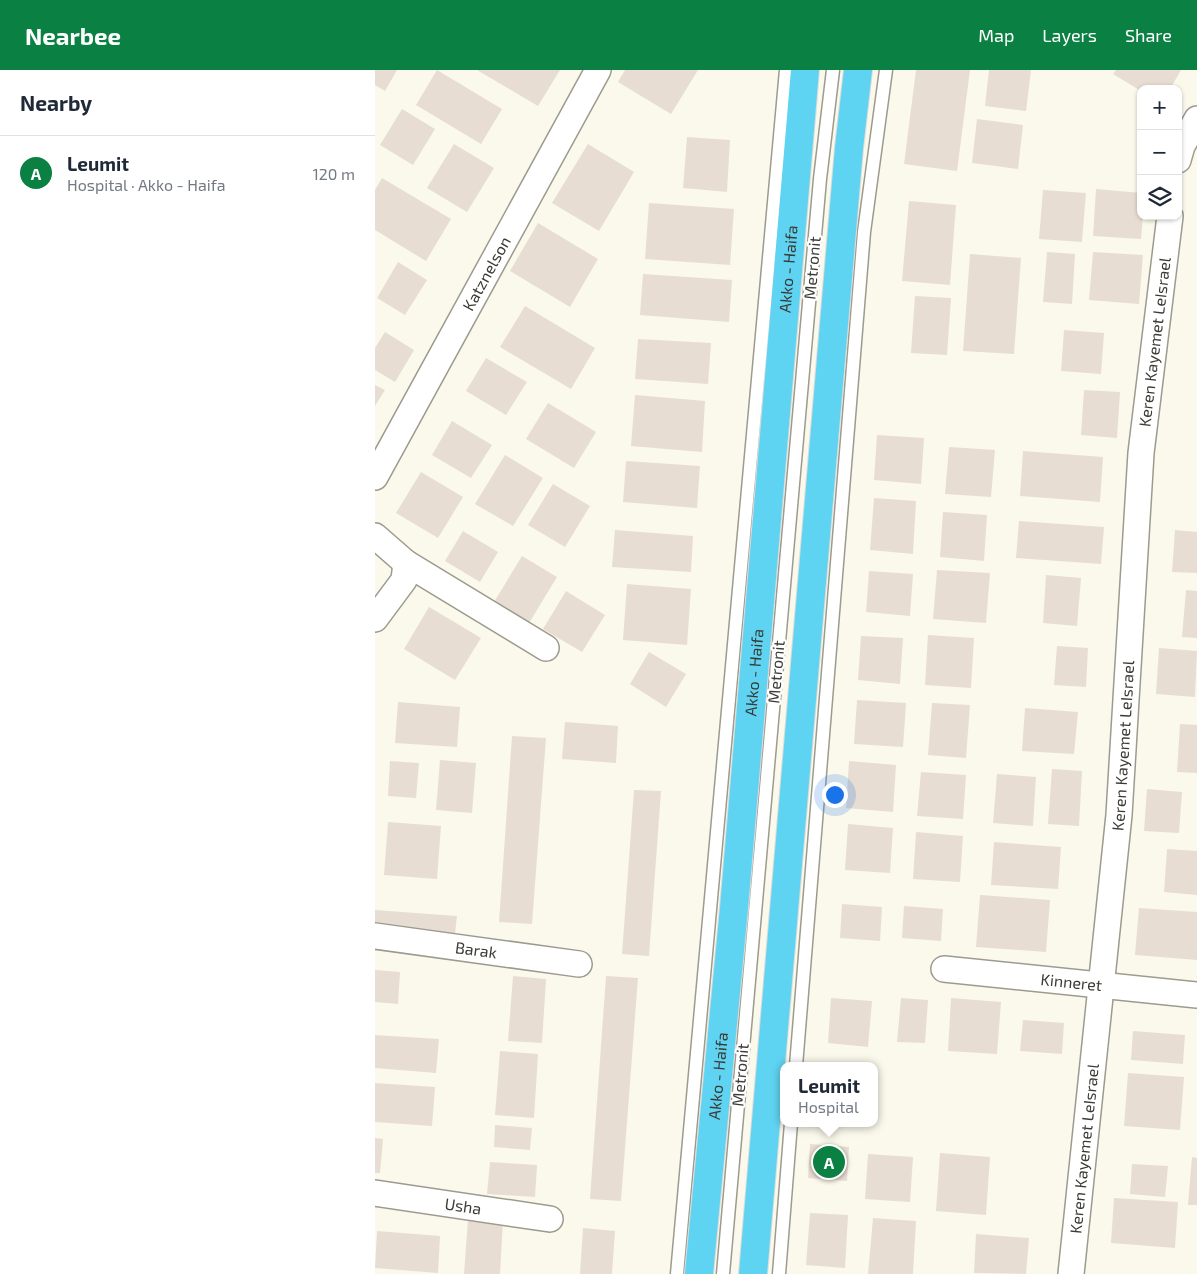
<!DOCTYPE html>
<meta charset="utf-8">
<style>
body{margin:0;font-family:"Exo 2",sans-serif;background:#f6f6f7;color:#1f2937}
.controls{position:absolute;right:15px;top:15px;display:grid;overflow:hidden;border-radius:10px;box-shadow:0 1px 4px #0004}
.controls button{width:45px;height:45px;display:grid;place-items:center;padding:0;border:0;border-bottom:1px solid #e0e1e3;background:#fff;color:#1f2937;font:25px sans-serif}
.you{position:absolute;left:459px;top:724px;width:18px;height:18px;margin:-12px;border:4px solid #fff;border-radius:50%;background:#1a73e8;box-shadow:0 0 0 8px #1a73e833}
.badge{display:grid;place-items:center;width:32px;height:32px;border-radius:50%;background:#0b8043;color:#fff;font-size:16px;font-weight:700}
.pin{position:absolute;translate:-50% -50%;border:2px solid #fff;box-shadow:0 1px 5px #0006}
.popup{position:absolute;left:405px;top:992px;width:98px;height:65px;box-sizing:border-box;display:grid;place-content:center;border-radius:10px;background:#fff;filter:drop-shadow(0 1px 4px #0005);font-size:16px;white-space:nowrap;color:#747a83}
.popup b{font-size:19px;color:#1f2937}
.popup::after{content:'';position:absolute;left:50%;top:100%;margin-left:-10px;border:10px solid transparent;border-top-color:#fff}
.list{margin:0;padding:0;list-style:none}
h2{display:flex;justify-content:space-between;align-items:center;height:65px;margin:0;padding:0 20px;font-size:21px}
h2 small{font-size:16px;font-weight:400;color:#747a83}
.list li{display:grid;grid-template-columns:32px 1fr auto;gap:15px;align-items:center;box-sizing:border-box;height:75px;padding:0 20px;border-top:1px solid #e0e1e3}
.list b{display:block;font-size:19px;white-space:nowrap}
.list p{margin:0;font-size:16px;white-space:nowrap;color:#747a83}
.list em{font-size:16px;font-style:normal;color:#747a83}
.icon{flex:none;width:28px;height:28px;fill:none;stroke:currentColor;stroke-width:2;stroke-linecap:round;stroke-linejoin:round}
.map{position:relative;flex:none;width:822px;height:1204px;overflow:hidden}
header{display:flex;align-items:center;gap:30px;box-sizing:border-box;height:70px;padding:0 25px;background:#0b8043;color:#fff}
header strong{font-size:24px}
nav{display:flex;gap:28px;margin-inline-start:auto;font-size:18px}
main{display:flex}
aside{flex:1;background:#fff}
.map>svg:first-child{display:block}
.building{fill:#e8ddd2}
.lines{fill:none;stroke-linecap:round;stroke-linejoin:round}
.service-casing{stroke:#9d9b8e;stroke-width:15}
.minor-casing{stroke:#9d9b8e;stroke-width:28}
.trunk-casing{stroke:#dcdcdb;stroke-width:30}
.service{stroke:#fff;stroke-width:12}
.minor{stroke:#fff;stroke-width:25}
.trunk{stroke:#5fd4f2;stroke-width:28}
.labels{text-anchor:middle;stroke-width:4.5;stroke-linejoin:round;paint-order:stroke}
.street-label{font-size:16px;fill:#3b3a35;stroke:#fff}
</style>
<header>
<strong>Nearbee</strong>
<nav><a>Map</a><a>Layers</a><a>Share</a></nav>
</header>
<main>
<aside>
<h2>Nearby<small></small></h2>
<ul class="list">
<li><span class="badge">A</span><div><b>Leumit</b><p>Hospital · Akko - Haifa</p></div><em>120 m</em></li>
</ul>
</aside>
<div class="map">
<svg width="822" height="1204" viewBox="0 0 822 1204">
<rect width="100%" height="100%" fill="#fbf9eb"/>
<g class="building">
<polygon points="0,0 22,0 10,21 0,15"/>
<polygon points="62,0 127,39 106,74 41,35"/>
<polygon points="102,0 185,0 163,36"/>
<polygon points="250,0 323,0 296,44 243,12"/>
<polygon points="541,0 595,0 582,101 529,94"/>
<polygon points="614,0 656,0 651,41 610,36"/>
<polygon points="741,0 806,0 795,19 766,19 766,21 738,4"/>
<polygon points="27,39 60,59 38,95 5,75"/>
<polygon points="602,49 648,55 643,99 597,93"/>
<polygon points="312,67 355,70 352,122 308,118"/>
<polygon points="79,74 119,98 92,142 52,118"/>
<polygon points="213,74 259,102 224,161 177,133"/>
<polygon points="7,108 76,149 51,191 0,160 0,120"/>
<polygon points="721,119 766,123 766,146 768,146 766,169 718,166"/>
<polygon points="668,120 711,123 707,172 664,169"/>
<polygon points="534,131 581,135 575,215 527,211"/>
<polygon points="274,133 359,139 355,195 270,189"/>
<polygon points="163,153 223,189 195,237 135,201"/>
<polygon points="672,182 700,184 697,234 668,232"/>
<polygon points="718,182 768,185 764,234 714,230"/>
<polygon points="595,184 646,188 639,284 588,281"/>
<polygon points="23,192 52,210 30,245 2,228"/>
<polygon points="268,204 357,210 354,252 265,245"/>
<polygon points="540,226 576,228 572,285 536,283"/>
<polygon points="150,236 220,278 196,319 125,277"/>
<polygon points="689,260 729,263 726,304 686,301"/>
<polygon points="10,262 39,280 20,312 0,300 0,278"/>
<polygon points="263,269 336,273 333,314 260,309"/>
<polygon points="111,288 152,312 131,345 91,321"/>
<polygon points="0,315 10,320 0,336"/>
<polygon points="709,320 745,322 742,368 706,365"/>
<polygon points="260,325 330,331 327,382 256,376"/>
<polygon points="173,333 221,362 199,398 151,369"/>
<polygon points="77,351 117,375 96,408 57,385"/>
<polygon points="502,365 549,368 546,414 499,410"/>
<polygon points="574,377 620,380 616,427 570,424"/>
<polygon points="648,381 728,387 725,432 645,426"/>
<polygon points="130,385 168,408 138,456 100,434"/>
<polygon points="251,391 325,396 322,438 248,432"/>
<polygon points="46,402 88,427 63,468 21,443"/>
<polygon points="178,414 215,436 190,477 153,455"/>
<polygon points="499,428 541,431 538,484 495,480"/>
<polygon points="568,442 612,445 609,491 565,487"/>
<polygon points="644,451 729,457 726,494 641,488"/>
<polygon points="240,460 318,466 316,502 237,497"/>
<polygon points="800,460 822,462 822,503 797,502"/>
<polygon points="88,461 123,482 105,512 70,491"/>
<polygon points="147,486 182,507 154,553 119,532"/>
<polygon points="562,500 615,503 611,553 558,549"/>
<polygon points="494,501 538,504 535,546 491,542"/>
<polygon points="671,505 706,508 702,556 668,553"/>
<polygon points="252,514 316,519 312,575 248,570"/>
<polygon points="811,520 822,521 822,568 807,567"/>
<polygon points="191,521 230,545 207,582 168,559"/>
<polygon points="54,537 106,568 80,610 29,579"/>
<polygon points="553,565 599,568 596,618 550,615"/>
<polygon points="486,566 528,568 525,614 483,610"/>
<polygon points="682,576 713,578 711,617 679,615"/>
<polygon points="784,578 822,581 820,627 781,624"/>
<polygon points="274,582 311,604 291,637 255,614"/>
<polygon points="482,630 531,633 528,677 479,674"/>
<polygon points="23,632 85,637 82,677 20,673"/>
<polygon points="557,633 595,635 591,688 553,685"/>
<polygon points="650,638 703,642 699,684 647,681"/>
<polygon points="190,652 243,656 241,693 187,689"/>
<polygon points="805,654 822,655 822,703 802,702"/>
<polygon points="137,666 171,668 157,854 124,852"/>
<polygon points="65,690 101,693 97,743 61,740"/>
<polygon points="15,691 44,693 41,728 13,726"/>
<polygon points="474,691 521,695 518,742 471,738"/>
<polygon points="677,699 707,701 704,756 673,754"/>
<polygon points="546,702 591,705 588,749 542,746"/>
<polygon points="622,704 661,707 658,756 618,753"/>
<polygon points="772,719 807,722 804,763 769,761"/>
<polygon points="259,720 286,721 274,886 247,884"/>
<polygon points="13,752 66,756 62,809 9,805"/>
<polygon points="473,754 518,758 515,803 470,800"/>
<polygon points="541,762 588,766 585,812 538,809"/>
<polygon points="619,772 686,777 683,819 616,815"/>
<polygon points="792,779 822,781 822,825 789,822"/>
<polygon points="605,825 675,830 671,882 601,877"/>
<polygon points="467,834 507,837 505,871 465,868"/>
<polygon points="529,836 568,839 566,871 527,868"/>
<polygon points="764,838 822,842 822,890 760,885"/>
<polygon points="0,840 82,846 80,863 0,858"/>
<polygon points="0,900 25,902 23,934 0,932"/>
<polygon points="138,906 171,909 167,973 133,971"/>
<polygon points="231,906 263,908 246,1131 215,1129"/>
<polygon points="456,928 497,931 493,977 453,973"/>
<polygon points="526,928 553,930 550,973 522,972"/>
<polygon points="576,928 626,932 622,984 573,981"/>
<polygon points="648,950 689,953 687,984 645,981"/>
<polygon points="758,961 810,965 808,994 756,990"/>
<polygon points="0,965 64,969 61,1003 0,998"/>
<polygon points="125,981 163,984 159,1048 120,1045"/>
<polygon points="753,1003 809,1007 805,1060 749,1056"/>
<polygon points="0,1013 60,1017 57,1056 0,1052"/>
<polygon points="120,1055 157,1058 155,1080 119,1077"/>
<polygon points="0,1068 8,1069 5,1103 0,1103"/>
<polygon points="435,1074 474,1077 472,1111 433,1108"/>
<polygon points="565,1083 615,1087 611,1145 561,1141"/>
<polygon points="493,1084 538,1087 535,1132 490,1129"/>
<polygon points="817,1087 822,1088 822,1135 813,1135"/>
<polygon points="115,1092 162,1095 160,1127 112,1124"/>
<polygon points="757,1094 793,1096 790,1127 755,1124"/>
<polygon points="739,1128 803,1132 800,1178 736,1173"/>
<polygon points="435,1143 473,1145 470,1198 431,1195"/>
<polygon points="498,1148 541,1151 538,1204 493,1204"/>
<polygon points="93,1149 128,1151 125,1204 89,1204"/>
<polygon points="208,1158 240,1161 237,1204 205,1204"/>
<polygon points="2,1161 65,1166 63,1203 0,1198"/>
<polygon points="601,1164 654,1168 651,1204 599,1203"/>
</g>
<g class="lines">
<g class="service-casing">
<g id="service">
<polyline points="421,996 489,162 511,0"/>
<polyline points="302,1204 411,0"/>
<polyline points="348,1204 445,109 458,0"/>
<polyline points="404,1204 416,1053"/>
</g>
</g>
<g class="minor-casing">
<g id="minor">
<polyline points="803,90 807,76 822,49"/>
<path id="s1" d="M0,407L223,0"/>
<polyline points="0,466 31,493 171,578"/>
<polyline points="0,549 29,510 31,493"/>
<path id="s2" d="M0,866L204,894"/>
<path id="s3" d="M569,899L822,925"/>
<path id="s4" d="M0,1123L175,1149"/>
<path id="s5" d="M696,1204L744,745L766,383L795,146"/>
</g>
</g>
<g class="trunk-casing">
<g id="trunk">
<path id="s6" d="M324,1204L359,838L430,0"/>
<polyline points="378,1204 474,78 483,0"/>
</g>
</g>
<use href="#service" class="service"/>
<use href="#minor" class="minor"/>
<use href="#trunk" class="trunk"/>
</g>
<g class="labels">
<g class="street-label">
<text transform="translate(437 198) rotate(-85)" y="6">Metronit</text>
<text dy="6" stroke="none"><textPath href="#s6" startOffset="1009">Akko - Haifa</textPath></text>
<text dy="6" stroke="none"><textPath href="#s1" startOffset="232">Katznelson</textPath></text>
<text dy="6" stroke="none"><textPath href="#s5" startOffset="936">Keren Kayemet LeIsrael</textPath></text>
<text dy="6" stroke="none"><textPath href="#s6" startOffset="604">Akko - Haifa</textPath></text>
<text transform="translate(401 602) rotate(-85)" y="6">Metronit</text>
<text dy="6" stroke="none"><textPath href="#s5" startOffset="531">Keren Kayemet LeIsrael</textPath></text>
<text dy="6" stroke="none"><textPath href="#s2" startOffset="102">Barak</textPath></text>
<text dy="6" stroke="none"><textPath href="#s3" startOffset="128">Kinneret</textPath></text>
<text transform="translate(365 1005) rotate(-85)" y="6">Metronit</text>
<text dy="6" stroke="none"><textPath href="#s6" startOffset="199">Akko - Haifa</textPath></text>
<text dy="6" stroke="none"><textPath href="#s5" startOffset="126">Keren Kayemet LeIsrael</textPath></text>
<text dy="6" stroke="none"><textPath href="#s4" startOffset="89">Usha</textPath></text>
</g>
</g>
</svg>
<div class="controls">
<button>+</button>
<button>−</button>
<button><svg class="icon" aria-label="layers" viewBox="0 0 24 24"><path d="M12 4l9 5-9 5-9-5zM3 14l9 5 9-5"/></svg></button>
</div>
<div class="you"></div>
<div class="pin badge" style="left:454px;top:1092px">A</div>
<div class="popup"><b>Leumit</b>Hospital</div>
</div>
</main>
